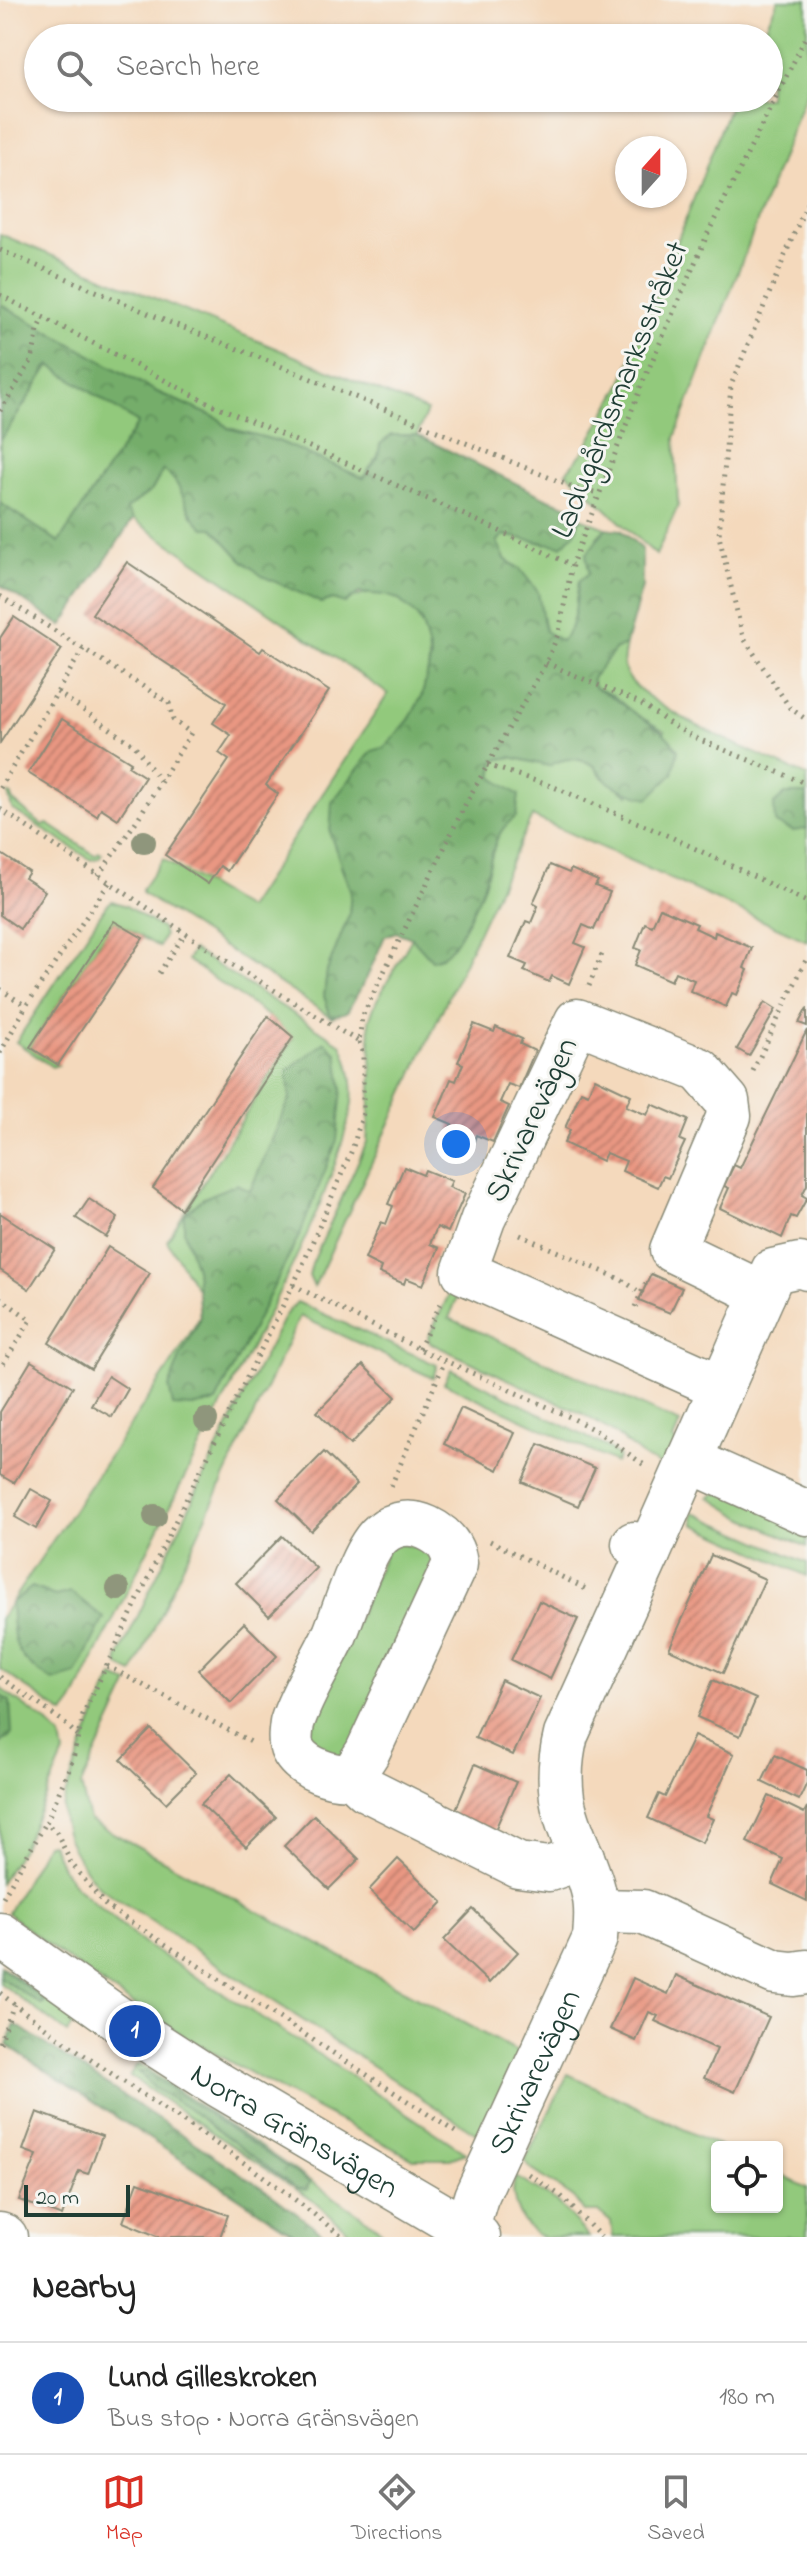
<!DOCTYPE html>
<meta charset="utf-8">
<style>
body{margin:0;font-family:"Indie Flower",sans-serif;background:#f6f6f6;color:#222}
.controls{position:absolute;right:24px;bottom:24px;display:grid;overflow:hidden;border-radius:8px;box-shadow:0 2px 6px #0004}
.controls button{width:72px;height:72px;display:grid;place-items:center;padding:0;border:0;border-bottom:2px solid #e0e0e0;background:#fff;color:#222;font:40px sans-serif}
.compass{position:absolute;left:615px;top:136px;width:72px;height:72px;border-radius:50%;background:#fff;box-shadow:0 2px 6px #0004;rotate:21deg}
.scale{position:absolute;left:24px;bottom:20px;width:106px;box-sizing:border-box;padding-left:8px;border:4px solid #1f3d34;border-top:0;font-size:22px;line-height:28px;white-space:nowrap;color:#1f3d34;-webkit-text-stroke:6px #f6f6f2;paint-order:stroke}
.you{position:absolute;left:456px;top:1144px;width:28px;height:28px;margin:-20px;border:6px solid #fff;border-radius:50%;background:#1a73e8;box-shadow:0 0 0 12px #1a73e833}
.badge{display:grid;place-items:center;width:52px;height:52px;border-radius:50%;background:#d93025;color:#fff;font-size:26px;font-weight:700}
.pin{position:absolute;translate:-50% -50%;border:4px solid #fff;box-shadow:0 2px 8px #0006}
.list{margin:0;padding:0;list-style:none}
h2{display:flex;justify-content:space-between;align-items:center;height:104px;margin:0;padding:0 32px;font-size:34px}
h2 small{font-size:26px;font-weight:400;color:#767676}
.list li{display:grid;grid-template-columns:52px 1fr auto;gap:24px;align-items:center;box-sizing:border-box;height:112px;padding:0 32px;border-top:2px solid #e0e0e0}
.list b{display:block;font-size:30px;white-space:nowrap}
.list p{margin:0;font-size:26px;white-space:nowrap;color:#767676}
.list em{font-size:26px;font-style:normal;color:#767676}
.icon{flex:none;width:44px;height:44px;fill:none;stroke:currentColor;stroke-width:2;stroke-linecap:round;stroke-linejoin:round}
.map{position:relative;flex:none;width:807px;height:2237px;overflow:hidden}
.search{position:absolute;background:#fff;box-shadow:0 2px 6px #0004;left:24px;right:24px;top:24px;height:88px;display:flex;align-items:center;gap:20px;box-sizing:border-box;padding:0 28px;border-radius:44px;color:#767676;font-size:30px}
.sheet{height:216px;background:#fff}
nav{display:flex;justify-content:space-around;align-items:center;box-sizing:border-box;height:112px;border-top:2px solid #e0e0e0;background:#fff;font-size:22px;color:#767676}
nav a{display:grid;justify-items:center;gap:4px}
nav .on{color:#d93025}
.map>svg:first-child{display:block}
.green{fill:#92c97b;stroke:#588358;stroke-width:2}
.forest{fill:url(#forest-crowns);stroke:#4a7550;stroke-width:2}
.building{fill:url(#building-hatch)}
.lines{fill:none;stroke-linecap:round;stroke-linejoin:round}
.minor-casing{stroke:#8a8b78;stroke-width:47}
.path{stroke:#8a8b78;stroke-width:5;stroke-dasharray:2 6;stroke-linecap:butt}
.minor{stroke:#fff;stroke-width:44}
.tree{fill:#8f967b}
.labels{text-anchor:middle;stroke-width:6;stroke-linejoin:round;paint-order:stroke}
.street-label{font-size:32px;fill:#1f3d34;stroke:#f6f6f2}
</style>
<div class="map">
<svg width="807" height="2237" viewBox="0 0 807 2237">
<defs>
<pattern id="forest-crowns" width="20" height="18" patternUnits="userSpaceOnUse" patternTransform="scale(2)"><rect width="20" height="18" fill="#75ad6b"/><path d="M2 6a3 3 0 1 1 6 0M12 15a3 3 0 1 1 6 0" fill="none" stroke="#5f8e59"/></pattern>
<pattern id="building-hatch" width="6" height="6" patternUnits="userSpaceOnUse" patternTransform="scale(2)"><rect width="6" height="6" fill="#e99782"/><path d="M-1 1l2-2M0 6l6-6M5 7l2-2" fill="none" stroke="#bc7c6b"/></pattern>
</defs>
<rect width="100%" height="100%" fill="#f6f6f2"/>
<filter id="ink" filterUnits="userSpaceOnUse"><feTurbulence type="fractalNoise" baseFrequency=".0125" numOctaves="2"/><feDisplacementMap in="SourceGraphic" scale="16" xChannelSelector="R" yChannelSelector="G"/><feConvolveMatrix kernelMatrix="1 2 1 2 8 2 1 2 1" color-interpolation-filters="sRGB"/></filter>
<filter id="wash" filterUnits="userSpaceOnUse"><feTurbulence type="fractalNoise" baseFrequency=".006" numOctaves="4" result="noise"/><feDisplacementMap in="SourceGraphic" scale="32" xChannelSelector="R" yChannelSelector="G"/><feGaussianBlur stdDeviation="1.8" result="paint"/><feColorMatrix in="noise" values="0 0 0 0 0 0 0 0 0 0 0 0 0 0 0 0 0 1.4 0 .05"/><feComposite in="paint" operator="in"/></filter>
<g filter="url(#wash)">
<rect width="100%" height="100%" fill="#f4d9bc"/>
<g class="green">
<polygon points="778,0 807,0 807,90 675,438 678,506 656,555 566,472 584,451 621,385 733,98 769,98 769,38 761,38"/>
<polygon points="0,234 427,411 417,435 392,435 363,478 278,441 228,428 219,419 157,392 0,304"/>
<polygon points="50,365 138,423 59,542 0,503 0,441"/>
<path d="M163,470C185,484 186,510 204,528H213L242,560L321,603L332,599L345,603C361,592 385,589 402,602C440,631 433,681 410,718C403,730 389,738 384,751C367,789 355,828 341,867L351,892L349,915L327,971L324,996L331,1017L142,893V889L163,859L247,909L388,694L133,519L125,510L152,490Z"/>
<polygon points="580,518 606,528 597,537 589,573 576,598 577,604 569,634 561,642 545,631 542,617 520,569 505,559 497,542 502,535 521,537 545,544 575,533"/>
<path d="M626,644C625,651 622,661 624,668C632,705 772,760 807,776V941L532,816L314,1287L309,1276L312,1264L367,1142L372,1075L369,1020L377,1000L412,938L465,925L484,885L497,836L506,824L492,777L494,760L511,757L549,766L560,759L572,758L593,764L603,778L629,795L665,731L632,712L613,695L593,687L592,678L615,650Z"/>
<polygon points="8,794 12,795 12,800 42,825 48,824 95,855 99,852 102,853 99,858 91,860 12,809"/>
<polygon points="112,901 126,906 162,929 164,936 159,947 114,921 30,1047 58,1065 52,1067 16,1042 106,906"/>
<path d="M193,950L341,1044C351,1065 356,1091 350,1114C326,1210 275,1299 231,1387C177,1491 124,1596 73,1702L64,1714L0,1669V1619L174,1360L207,1305L167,1241L293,1038L268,1016L187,960Z"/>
<polygon points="450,1292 458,1296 449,1318 680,1423 673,1440 680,1445 668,1470 645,1458 617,1435 583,1414 430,1343 428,1338"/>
<polygon points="297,1302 437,1365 433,1378 300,1316 133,1673 119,1666 118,1658 215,1453 285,1315"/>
<polygon points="451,1369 605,1446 619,1457 616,1463 444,1383"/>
<polygon points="723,1490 807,1528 807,1547 743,1518 709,1497"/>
<polygon points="692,1512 807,1563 807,1576 694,1524"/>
<polygon points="397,1543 430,1550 437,1562 356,1747 336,1758 307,1738 387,1549"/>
<path d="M113,1677L129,1683L81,1785L89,1820L519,2053L484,2128L478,2135L98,1886C80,1863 63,1840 62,1810C62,1795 103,1695 113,1677Z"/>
<polygon points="0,1688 45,1721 61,1737 64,1754 23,1847 0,1883"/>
<path d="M51,1843L62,1867L76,1887L144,1944L294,2038L466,2153L450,2159H414C274,2087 129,2015 8,1913L46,1844Z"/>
<polygon points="0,1965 76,2020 67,2033 0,1983"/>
<polygon points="138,2063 373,2224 388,2237 356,2237 312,2200 129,2076"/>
<polygon points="568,2074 721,2147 717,2147 717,2207 777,2207 777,2173 807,2188 807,2237 613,2237 611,2222 599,2212 584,2212 574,2198 531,2169 525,2161"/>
<path d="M516,2177L557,2202L589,2237C576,2237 556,2237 543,2237C522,2231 507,2196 516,2177Z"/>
</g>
<g class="forest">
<path d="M0,304L157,392L219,419L228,428L278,441L363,478L378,457L380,444L392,435H417L548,499L572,507L580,518L575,533L562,546L503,535L497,542L505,559L520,569L538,592L545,631L561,641C577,627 575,602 579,581L589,573L586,555L606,528L621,530L642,549V587L626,644L615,650L592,678L594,687C613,695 617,701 633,712C654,727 662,727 678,750L673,774L649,798C633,795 622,791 608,782C602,777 598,767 591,764C576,756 562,758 549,766L511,757L495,760L492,777L519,795L516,817C492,832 492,859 484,884C479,899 457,947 444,955C441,958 436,958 432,960L412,938L396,932L385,936L367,977L347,1012L331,1017L324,996L327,971L349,915L351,892L330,834L332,802L372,751L385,747L409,720L422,696L431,657L421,620L398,599L384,595L359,593L345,603L332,599L322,603L262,576L242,560L213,528H204C200,524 194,519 191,513C182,497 180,481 163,470L152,490L126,509L133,519L62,626L0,585V503L59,542L138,423L50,365L0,441Z"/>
<polygon points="785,794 807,794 807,829 793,831 775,823 774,804"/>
<polygon points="325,1042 337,1053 342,1088 337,1140 301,1232 216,1402 192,1407 173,1406 169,1387 181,1355 200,1320 196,1269 184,1231 184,1215 203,1198 237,1184 250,1191 290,1098 287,1071"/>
<path d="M32,1587L55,1596L71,1592L104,1618L76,1674L53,1681C13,1656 14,1648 11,1603Z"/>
<polygon points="0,1695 10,1701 12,1734 0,1744"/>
<polygon points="0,1966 43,2000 45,2003 41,2005 0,1977"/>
<polygon points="15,2024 264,2189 328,2237 299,2237 7,2045"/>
<polygon points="138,2072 146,2072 309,2182 307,2190 296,2188 190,2110 154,2088"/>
</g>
<g id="blocks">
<g class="building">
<polygon points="127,562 260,652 263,648 329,691 266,785 278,794 227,871 220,866 208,884 165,855 229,760 219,753 231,735 213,723 226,703 92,614"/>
<polygon points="14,617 62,649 0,743 0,638"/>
<polygon points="62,719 131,762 128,766 145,777 118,819 101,808 97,816 28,773"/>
<polygon points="0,853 29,872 25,878 45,891 20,929 0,915"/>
<polygon points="550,865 569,873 571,869 598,881 595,886 610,892 594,930 583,925 575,943 585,947 569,984 552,976 549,982 524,971 527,965 510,958 526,921 531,923 538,906 533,903"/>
<polygon points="660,908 697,924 695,928 714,937 715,932 752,948 744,968 748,970 737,995 732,993 726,1007 690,991 694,980 675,972 671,981 635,965 641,950 635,948 645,923 652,926"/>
<polygon points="114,921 143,938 58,1065 30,1047"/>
<polygon points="765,1002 776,1009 749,1056 737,1049"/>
<polygon points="807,1008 807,1026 799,1023"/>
<polygon points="268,1016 293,1037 181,1209 153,1188"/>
<polygon points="474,1024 494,1032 496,1027 522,1039 520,1044 535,1051 519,1088 508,1084 500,1102 509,1106 493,1142 476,1135 474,1141 449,1130 452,1124 435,1117 451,1079 456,1081 463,1064 458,1062"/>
<polygon points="807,1030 807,1185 802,1195 807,1198 796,1218 791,1216 782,1238 720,1208 729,1188 724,1186 734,1165 740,1168"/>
<polygon points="595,1078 631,1095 626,1106 647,1115 652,1104 688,1120 680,1140 685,1142 668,1178 663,1176 658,1187 622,1171 626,1161 606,1153 602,1161 564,1143 570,1130 565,1128 581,1091 588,1094"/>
<polygon points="404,1167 423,1175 425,1170 452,1181 449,1187 465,1194 448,1232 437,1227 430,1244 439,1248 423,1285 406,1278 404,1284 379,1273 381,1267 365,1259 381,1222 386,1224 393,1206 388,1204"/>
<polygon points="89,1199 118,1218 106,1237 76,1218"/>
<polygon points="0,1213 55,1249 29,1289 0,1270"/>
<polygon points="108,1247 150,1273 91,1369 49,1343"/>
<polygon points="651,1274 682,1288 670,1313 639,1300"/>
<polygon points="31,1361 73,1387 14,1483 0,1475 0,1412"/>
<polygon points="363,1365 396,1397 350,1445 317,1412"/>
<polygon points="108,1376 128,1389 112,1417 91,1405"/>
<polygon points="461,1408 515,1433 498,1470 444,1444"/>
<polygon points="539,1444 595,1468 578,1506 522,1482"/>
<polygon points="324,1452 357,1484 311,1531 278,1499"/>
<polygon points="31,1489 52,1501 36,1529 15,1517"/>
<polygon points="282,1536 316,1568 269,1616 236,1583"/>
<polygon points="711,1555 765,1579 723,1673 669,1649"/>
<polygon points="539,1601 578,1619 550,1679 511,1660"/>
<polygon points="244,1623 277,1656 231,1703 198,1670"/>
<polygon points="501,1680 540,1698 513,1755 475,1738"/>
<polygon points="713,1680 756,1699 740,1736 697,1717"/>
<polygon points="151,1729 196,1773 166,1803 121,1760"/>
<polygon points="694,1736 734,1754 706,1816 713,1819 702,1843 648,1818 659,1794 665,1797"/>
<polygon points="775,1755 807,1770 807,1783 799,1800 762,1782"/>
<polygon points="475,1764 516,1782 491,1839 451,1821"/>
<polygon points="231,1774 276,1817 246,1847 201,1804"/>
<polygon points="769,1796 804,1813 807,1807 807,1901 772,1884 783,1859 747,1842"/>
<polygon points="314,1815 359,1859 329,1889 284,1846"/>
<polygon points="398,1859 443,1902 414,1933 369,1890"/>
<polygon points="473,1909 518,1952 489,1983 444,1940"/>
<polygon points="676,1975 769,2017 735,2092 704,2078 717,2049 655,2021 658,2016 649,2012 636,2041 610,2029 633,1978 668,1994"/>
<polygon points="37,2112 102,2136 88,2174 79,2171 62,2216 19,2200 37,2155 23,2150"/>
<polygon points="138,2182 228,2215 220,2237 159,2237 123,2222"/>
</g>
</g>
</g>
<g filter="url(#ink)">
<use href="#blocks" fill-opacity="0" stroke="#8a8b78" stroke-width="2"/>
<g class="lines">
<g class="minor-casing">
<g id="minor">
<polyline points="763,1294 773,1271 800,1265 807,1268"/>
<polyline points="689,1460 807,1513"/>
<polyline points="648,1554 763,1294 672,1250 729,1116 727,1101 700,1070 577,1021 483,1219 464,1272 721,1387"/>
<path d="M352,1776C334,1779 302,1768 293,1750C289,1742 291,1731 292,1723C302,1692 321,1664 335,1634C345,1610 362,1550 381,1534C395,1522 411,1521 427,1528C444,1536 453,1546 455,1564L367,1753L352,1776L366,1789L518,1865L549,1869L582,1857"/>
<polyline points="597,1911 643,1912 775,1972 793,1974 807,1972"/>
<path id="s1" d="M0,1935L135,2031L219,2085L478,2237"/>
<polyline points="0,2235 5,2237"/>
<path id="s2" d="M464,2237L476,2197L595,1938C596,1923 598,1909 594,1894C587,1861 567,1832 562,1798C559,1777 561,1755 566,1735L648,1554L634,1544"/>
</g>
</g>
<g class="path">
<polyline points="807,203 731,385 719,536 743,637 790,708 807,720"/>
<polyline points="0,250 166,321 256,356 577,489 600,493"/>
<polyline points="0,295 205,401 478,521 572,565"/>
<polyline points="0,411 32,360 38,330 44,318"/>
<polyline points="0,596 169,703 173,720 191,733 137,820 98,876"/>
<polyline points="546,663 640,703 676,728 698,739 807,784"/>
<polyline points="57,692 135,746 160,781"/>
<polyline points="487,765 554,787 671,837 807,902"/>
<polyline points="0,788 83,649"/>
<polyline points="0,809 228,962 359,1042 362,1017 467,801 546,663 559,632 572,565 642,384 708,233 807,35"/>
<polyline points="159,973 185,934"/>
<polyline points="589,986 604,949"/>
<polyline points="0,989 26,1006"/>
<polyline points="359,1042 363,1055 363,1113 352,1150 300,1271 172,1528 83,1715 73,1759 46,1823 57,1833 71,1863 106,1906 460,2135"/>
<polyline points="0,1053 26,1006 109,883"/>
<polyline points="753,1071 807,958"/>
<polyline points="520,1235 622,1280 641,1293"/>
<polyline points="293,1285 419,1349 572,1418 598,1432 647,1467"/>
<polyline points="0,1298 31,1320 0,1369"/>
<polyline points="635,1307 647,1280"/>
<polyline points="419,1349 442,1301"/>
<polyline points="391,1486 445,1361"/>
<polyline points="490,1541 588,1590"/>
<polyline points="107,1666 251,1742"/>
<polyline points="0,1677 61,1720 78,1736"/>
<polyline points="3,1897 46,1823"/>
<path d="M0,1993C109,2080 235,2147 342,2237"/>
<polyline points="0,2043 14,2004"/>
<polyline points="528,2174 561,2196 601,2237"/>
</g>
<use href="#minor" class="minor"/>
</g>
<g class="tree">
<circle cx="144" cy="842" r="12"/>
<circle cx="206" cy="1420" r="12"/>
<circle cx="155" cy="1516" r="12"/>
<circle cx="118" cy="1589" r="12"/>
</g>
</g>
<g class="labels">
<g class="street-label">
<text transform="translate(618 389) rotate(-68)" y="11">Ladugårdsmarksstråket</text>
<text transform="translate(530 1119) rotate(-65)" y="11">Skrivarevägen</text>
<text dy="11" stroke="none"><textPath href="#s2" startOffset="180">Skrivarevägen</textPath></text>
<text dy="11" stroke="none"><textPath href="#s1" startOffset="354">Norra Gränsvägen</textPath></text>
</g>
</g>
</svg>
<div class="controls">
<button><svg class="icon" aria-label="locate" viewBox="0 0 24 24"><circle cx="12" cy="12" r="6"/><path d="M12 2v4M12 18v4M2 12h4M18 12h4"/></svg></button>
</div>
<svg class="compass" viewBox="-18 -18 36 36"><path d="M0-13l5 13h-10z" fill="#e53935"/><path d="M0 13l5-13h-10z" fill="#767676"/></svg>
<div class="scale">20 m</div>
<div class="you"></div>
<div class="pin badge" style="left:135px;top:2031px;background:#1a4fb4">1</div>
<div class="search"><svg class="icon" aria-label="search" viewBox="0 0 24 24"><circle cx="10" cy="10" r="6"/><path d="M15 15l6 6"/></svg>Search here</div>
</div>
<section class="sheet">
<h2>Nearby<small></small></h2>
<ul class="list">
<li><span class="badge" style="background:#1a4fb4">1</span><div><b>Lund Gilleskroken</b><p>Bus stop · Norra Gränsvägen</p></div><em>180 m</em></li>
</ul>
</section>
<nav>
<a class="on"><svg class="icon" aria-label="map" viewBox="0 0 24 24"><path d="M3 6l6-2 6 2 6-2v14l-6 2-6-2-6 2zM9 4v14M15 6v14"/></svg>Map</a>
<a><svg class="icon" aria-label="directions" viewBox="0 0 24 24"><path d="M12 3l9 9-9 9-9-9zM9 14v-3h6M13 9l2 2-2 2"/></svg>Directions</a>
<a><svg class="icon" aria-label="saved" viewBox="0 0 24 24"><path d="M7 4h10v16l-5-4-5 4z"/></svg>Saved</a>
</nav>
